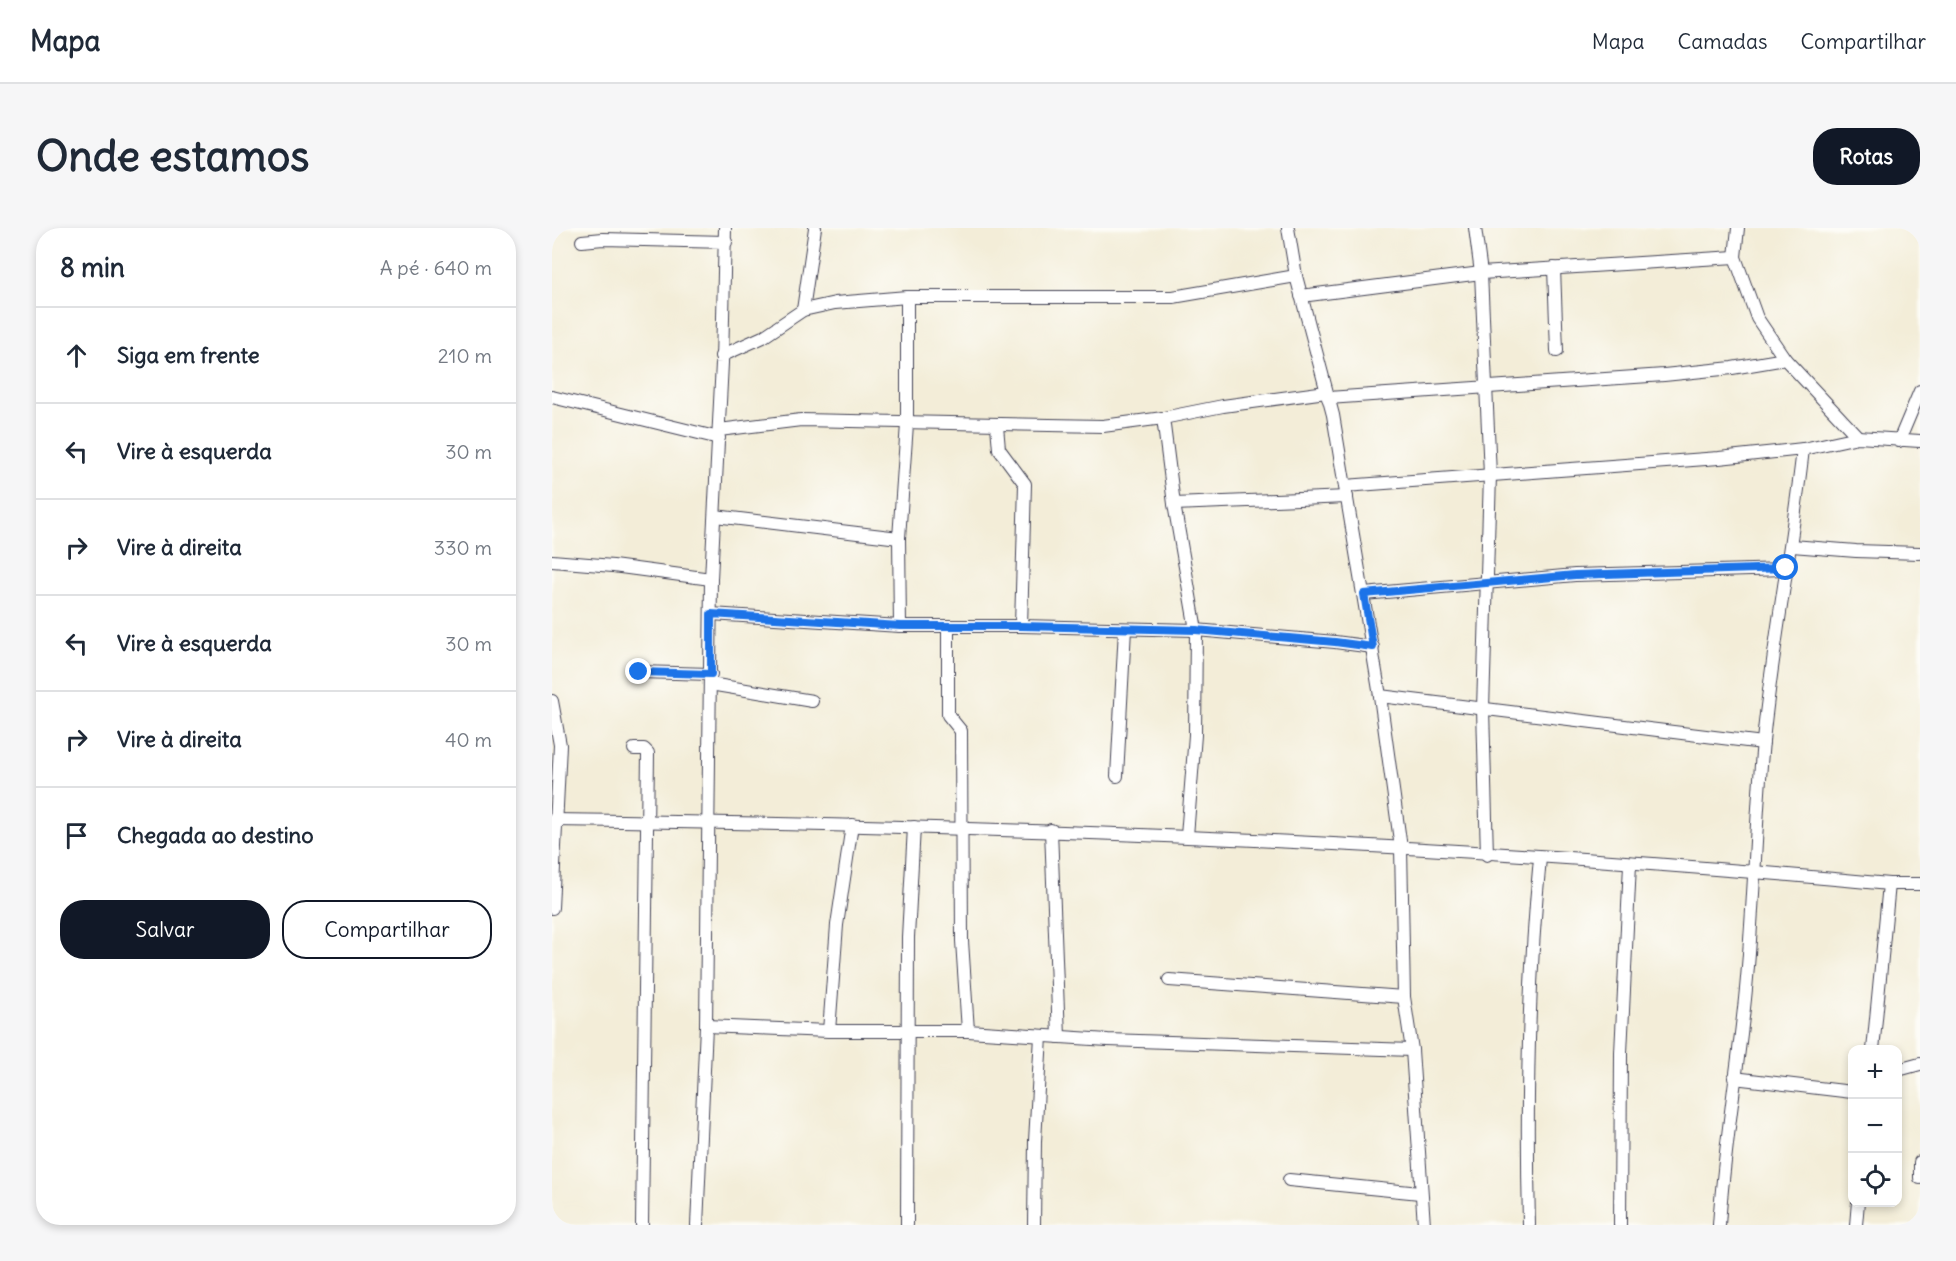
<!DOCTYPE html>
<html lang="pt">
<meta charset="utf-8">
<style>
body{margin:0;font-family:Delius,sans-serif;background:#f6f6f7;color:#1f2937}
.controls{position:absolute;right:18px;bottom:18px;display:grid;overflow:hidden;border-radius:12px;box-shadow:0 3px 9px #0003}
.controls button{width:54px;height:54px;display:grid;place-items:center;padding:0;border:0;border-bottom:2px solid #e0e1e3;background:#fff;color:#1f2937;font:30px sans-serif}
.stop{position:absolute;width:18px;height:18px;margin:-14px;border:4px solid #1a73e8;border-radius:50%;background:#fff}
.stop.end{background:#1a73e8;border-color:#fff;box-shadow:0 2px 6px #0008}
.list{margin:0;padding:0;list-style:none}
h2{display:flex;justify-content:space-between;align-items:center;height:78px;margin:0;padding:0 24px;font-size:26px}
h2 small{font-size:20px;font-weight:400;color:#747a83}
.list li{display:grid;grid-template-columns:39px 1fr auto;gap:18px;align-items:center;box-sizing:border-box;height:96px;padding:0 24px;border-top:2px solid #e0e1e3}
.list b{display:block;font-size:22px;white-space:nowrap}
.list em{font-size:20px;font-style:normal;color:#747a83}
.actions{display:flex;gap:12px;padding:18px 24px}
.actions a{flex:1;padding:14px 0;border:2px solid #111827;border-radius:24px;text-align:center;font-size:21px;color:#111827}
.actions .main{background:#111827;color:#fff}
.icon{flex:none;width:33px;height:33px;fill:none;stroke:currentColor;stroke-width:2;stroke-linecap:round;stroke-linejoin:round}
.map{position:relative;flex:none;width:1368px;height:997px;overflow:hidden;border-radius:24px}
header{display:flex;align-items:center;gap:36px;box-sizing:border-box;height:84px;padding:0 30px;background:#fff;border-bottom:2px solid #e0e1e3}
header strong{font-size:28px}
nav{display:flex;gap:33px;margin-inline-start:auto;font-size:21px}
.intro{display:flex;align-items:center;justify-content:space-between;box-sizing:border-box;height:144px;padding:0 36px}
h1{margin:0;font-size:42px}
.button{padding:15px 27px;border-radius:24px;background:#111827;color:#fff;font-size:21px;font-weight:700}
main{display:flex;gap:36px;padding:0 36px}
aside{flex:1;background:#fff;border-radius:24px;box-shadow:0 3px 9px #0003}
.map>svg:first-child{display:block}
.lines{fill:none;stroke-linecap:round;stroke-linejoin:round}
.minor-casing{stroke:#414053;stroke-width:14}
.minor{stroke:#fff;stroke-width:12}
.route{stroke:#1a73e8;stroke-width:8}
</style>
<header>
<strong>Mapa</strong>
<nav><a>Mapa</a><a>Camadas</a><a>Compartilhar</a></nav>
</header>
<div class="intro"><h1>Onde estamos</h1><a class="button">Rotas</a></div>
<main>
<aside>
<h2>8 min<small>A pé · 640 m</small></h2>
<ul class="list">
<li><svg class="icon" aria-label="ahead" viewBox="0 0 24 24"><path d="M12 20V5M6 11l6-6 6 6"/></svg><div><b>Siga em frente</b></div><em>210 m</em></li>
<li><svg class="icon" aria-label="left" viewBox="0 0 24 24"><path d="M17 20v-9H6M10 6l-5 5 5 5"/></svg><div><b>Vire à esquerda</b></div><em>30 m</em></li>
<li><svg class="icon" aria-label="right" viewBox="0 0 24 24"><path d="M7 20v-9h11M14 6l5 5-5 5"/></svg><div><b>Vire à direita</b></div><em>330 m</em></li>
<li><svg class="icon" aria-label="left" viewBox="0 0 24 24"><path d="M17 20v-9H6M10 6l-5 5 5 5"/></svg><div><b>Vire à esquerda</b></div><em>30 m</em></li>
<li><svg class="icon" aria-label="right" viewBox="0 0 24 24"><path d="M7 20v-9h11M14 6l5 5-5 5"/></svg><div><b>Vire à direita</b></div><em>40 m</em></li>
<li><svg class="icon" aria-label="arrive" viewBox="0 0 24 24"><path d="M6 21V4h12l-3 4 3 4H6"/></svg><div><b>Chegada ao destino</b></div></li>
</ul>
<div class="actions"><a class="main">Salvar</a><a>Compartilhar</a></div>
</aside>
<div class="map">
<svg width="1368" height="997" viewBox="0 0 1368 997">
<rect width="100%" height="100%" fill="#fdfcf7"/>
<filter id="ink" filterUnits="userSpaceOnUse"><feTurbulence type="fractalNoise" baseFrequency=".0167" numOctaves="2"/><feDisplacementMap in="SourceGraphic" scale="12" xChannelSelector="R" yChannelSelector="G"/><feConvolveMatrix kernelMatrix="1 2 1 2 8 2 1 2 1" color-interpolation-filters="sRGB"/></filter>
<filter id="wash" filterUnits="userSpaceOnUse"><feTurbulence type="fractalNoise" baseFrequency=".008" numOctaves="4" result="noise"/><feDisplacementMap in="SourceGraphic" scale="24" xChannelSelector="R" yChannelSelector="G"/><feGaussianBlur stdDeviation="1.35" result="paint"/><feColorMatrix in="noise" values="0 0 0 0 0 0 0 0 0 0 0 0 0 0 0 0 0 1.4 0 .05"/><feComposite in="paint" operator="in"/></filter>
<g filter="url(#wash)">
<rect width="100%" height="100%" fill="#f3edd8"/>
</g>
<g filter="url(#ink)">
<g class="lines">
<g class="minor-casing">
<g id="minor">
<polyline points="736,0 744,48 781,187 828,468 849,620 852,769 860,822 872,997"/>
<polyline points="923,0 929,45 938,247 931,481 935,627"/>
<polyline points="1186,0 1183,29 1205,90 1233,131 1306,209"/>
<polyline points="30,13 51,11 174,14"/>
<polyline points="1002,40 1005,123"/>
<polyline points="749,68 929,45 1183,29"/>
<polyline points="251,82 263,0"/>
<polyline points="169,128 211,109 251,82 283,75 355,69 621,69 744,48"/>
<polyline points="0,169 167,210"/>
<polyline points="776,170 1112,147 1180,140 1233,131"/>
<polyline points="611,190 622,276 644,402 643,507 635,608"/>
<polyline points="445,198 447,221 473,256 469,398"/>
<polyline points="167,202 249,192 551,198 611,190 671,178 774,164"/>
<polyline points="1347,213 1368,163"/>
<polyline points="793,258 1167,230 1251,221"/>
<polyline points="622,276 795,269"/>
<polyline points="163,288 347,310"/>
<polyline points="1240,318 1304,323 1368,325"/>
<polyline points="0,333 61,338 159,351"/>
<polyline points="812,366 1023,347 1234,341"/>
<polyline points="159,386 348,398 469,398 644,402 783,414 821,419"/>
<polyline points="348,398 347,310 355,196 355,69"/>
<polyline points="396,399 396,487 409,503 410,713 416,803"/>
<polyline points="87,444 159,446"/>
<polyline points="158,456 260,473"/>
<polyline points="828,468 1211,515"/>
<polyline points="0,473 8,517 0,680"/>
<polyline points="82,521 92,521 96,525 90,997"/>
<polyline points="565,548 573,401"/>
<path d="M0,592C446,598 892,614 1337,656H1368"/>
<polyline points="499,602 507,809"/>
<polyline points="617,752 852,769"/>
<polyline points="154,798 277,803 416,803 556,812 860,822"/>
<polyline points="277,803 285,697 300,597"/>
<polyline points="1321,822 1337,656"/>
<polyline points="1346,842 1368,836"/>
<polyline points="1182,850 1300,864"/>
<polyline points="1368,934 1368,950"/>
<polyline points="737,952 868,965"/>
<polyline points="145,997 154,798 159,351 170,135 173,0"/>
<polyline points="355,997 356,709 362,599"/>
<polyline points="482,997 483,913 489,808"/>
<path d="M977,997C974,874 976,752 988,630"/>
<polyline points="1068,997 1069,825 1078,636"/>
<path d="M1167,997C1172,921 1185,847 1193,771C1202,686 1203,599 1211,513C1221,415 1240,319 1251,221L1306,209L1368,213"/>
<polyline points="1304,997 1306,974"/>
</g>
</g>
<use href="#minor" class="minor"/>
</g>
</g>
<g class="lines" filter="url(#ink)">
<polyline class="route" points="87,444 159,446 159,386 348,398 469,398 644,402 783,414 821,419 812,366 1023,347 1234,340"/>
</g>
</svg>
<div class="controls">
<button>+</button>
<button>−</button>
<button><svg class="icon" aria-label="locate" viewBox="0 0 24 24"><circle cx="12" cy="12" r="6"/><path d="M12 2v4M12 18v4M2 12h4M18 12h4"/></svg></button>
</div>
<div class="stop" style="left:1234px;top:340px"></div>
<div class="stop end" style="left:87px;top:444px"></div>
</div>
</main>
